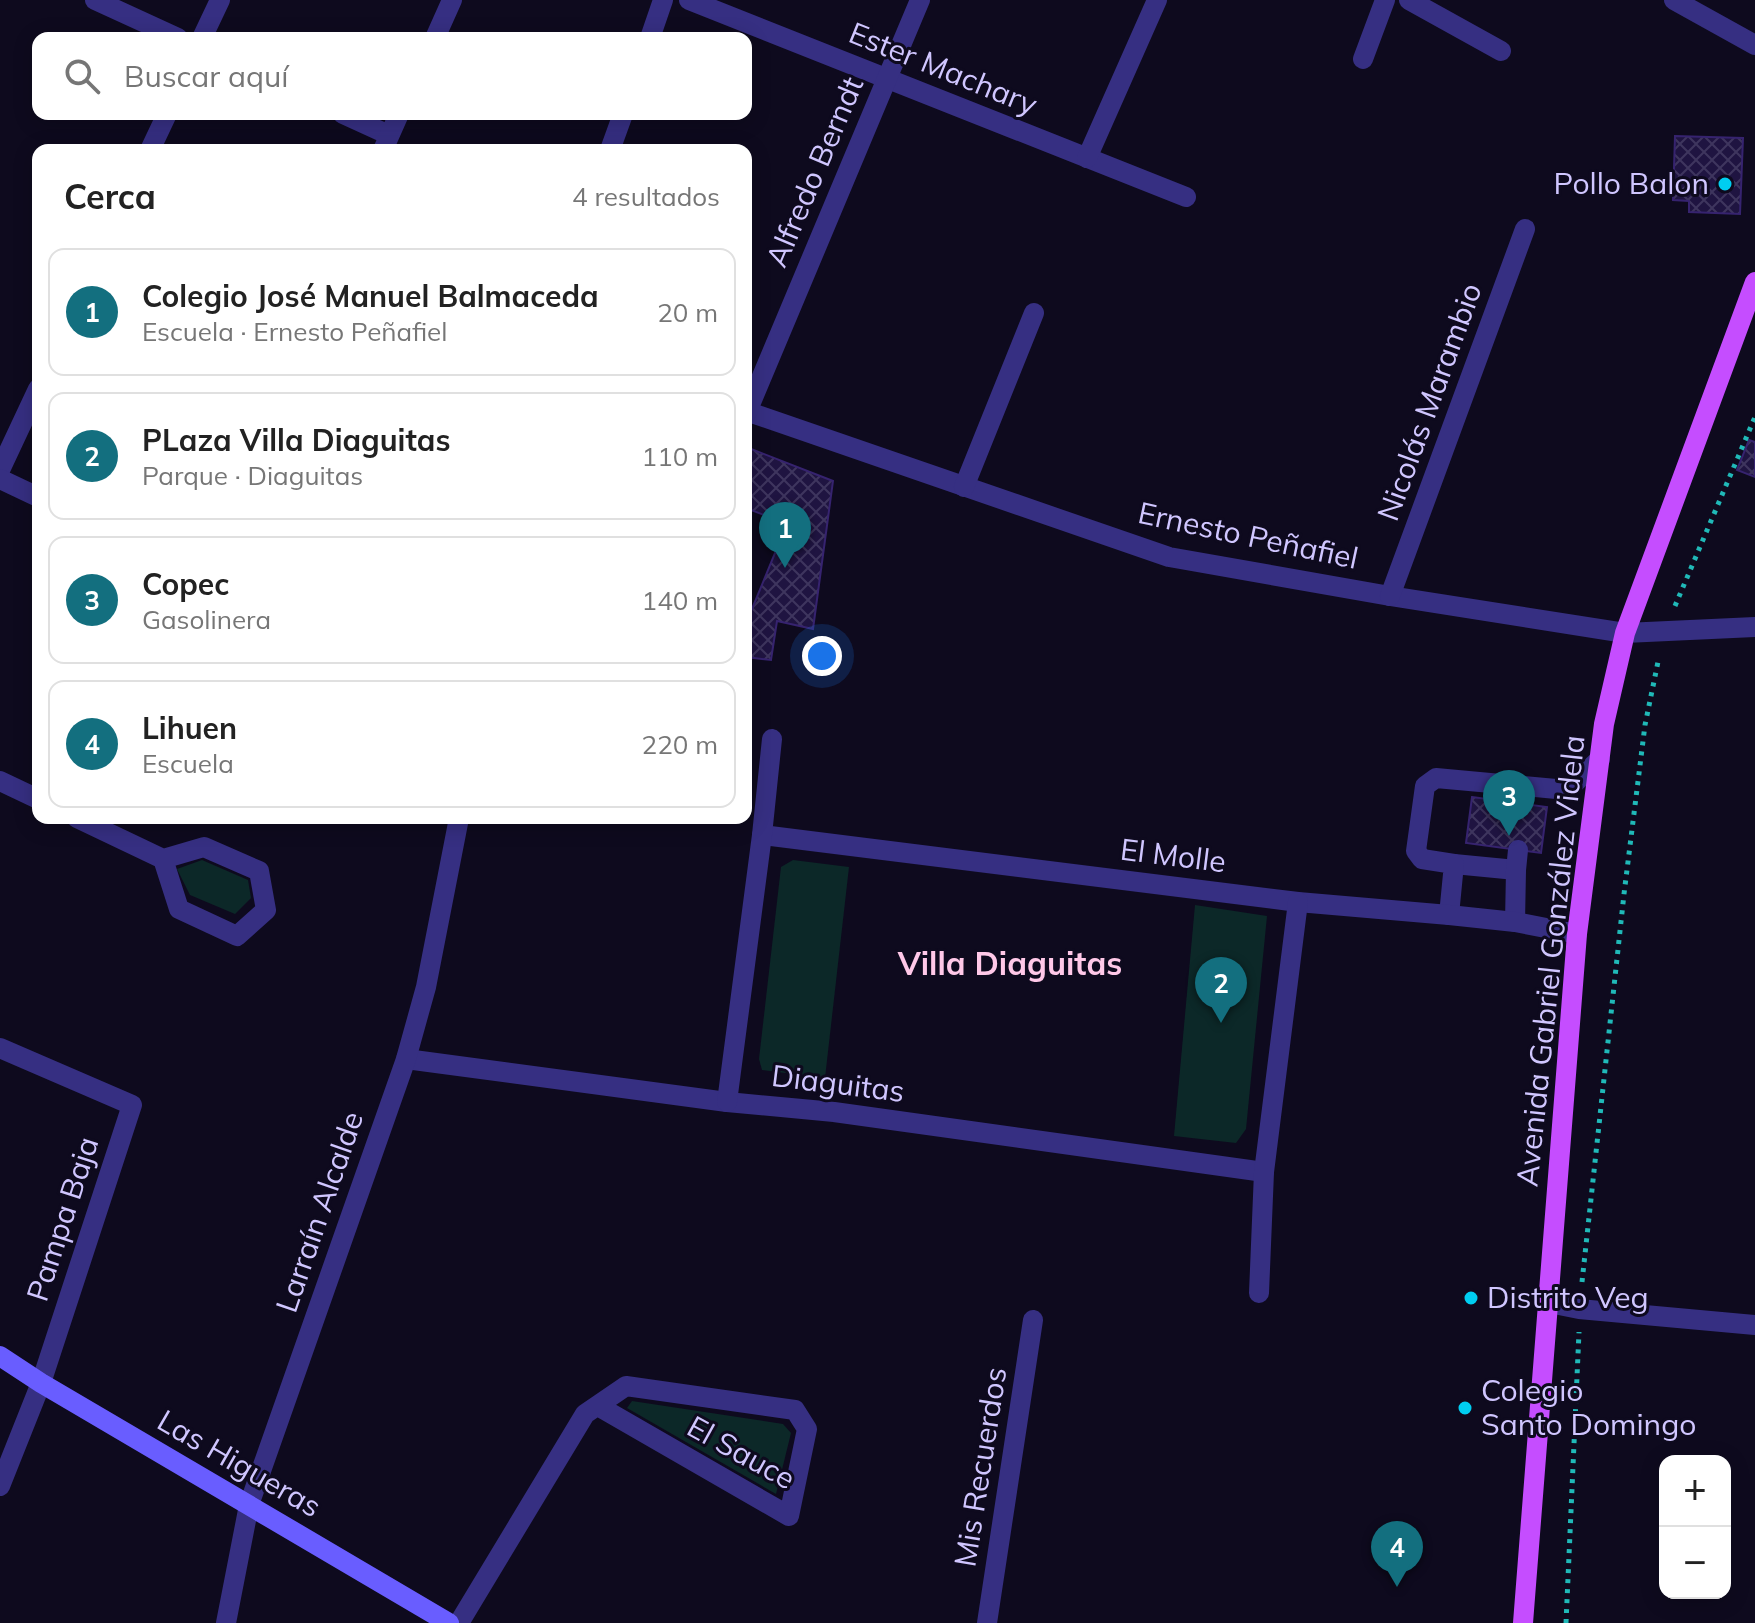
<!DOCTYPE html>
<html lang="es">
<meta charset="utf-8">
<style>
body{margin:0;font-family:Mulish,sans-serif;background:#f6f6f6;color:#222}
.controls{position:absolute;right:24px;bottom:24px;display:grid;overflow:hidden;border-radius:16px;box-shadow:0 4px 20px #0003}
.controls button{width:72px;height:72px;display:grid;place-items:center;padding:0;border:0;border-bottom:2px solid #e0e0e0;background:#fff;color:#222;font:40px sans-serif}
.you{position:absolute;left:822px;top:656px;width:28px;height:28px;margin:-20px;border:6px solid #fff;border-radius:50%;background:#1a73e8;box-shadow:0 0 0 12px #1a73e833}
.badge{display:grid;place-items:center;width:52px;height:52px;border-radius:50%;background:#136f7f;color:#fff;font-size:26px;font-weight:700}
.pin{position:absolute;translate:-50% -66px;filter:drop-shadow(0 2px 4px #0008)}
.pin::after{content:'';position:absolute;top:42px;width:28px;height:24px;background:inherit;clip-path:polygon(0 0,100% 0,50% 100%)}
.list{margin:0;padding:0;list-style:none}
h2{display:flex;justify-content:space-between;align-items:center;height:104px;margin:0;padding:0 32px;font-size:34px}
h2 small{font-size:26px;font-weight:400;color:#767676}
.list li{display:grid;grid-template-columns:52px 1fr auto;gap:24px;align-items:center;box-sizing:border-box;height:128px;margin:0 16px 16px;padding:0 16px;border:2px solid #e0e0e0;border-radius:16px}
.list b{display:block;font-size:30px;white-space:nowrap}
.list p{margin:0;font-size:26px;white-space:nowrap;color:#767676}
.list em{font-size:26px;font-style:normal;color:#767676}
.icon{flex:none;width:44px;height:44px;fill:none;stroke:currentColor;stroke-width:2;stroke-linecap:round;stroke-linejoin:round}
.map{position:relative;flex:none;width:1755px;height:1623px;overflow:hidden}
.search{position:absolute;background:#fff;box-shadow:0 4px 20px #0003;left:32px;top:32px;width:720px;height:88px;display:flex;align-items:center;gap:20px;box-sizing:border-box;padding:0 28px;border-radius:16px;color:#767676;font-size:30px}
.panel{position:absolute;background:#fff;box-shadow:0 4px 20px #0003;left:32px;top:144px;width:720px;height:680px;border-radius:16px}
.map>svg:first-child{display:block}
.green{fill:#0c2828}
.building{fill:url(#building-cross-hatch);stroke:#36236f;stroke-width:2}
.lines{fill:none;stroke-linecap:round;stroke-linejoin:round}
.path{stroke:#20b9b8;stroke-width:5;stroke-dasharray:4 6;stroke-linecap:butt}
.service{stroke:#362f82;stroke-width:20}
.minor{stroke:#362f82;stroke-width:20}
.tertiary{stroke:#362f82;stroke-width:20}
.secondary{stroke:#695dff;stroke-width:20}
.primary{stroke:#c54dff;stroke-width:20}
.poi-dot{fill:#00cef1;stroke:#0e0a1e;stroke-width:3}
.labels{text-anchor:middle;stroke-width:6;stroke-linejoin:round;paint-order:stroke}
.street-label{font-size:30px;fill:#d0c6ff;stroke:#0e0a1e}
.poi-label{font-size:30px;fill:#d0c6ff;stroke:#0e0a1e;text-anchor:start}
.neighbourhood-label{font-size:32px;font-weight:bold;fill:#ffc8e8;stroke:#0e0a1e}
</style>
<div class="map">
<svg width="1755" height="1623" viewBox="0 0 1755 1623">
<defs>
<pattern id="building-cross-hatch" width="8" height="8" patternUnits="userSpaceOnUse" patternTransform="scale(2)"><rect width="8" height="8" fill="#1f1441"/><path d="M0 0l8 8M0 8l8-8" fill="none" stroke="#3e355e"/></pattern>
</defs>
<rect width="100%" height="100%" fill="#0e0a1e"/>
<g class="green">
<polygon points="202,860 248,880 251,898 235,914 190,895 177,869"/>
<polygon points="793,860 849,867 825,1078 762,1070 759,1059 781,867"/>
<polygon points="1195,905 1267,916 1246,1129 1236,1143 1174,1136"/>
<polygon points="632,1401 783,1424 791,1433 776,1494 627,1408"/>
</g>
<g class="building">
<polygon points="1675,136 1743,138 1740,214 1689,212 1689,201 1673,200"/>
<polygon points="1749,440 1755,442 1755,477 1737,470"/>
<polygon points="746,447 833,481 813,629 777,621 771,660 746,657 746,607 752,609 787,524 746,508"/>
<polygon points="1472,797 1547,807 1541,853 1466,843"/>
</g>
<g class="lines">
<g class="path">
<polyline points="1675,606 1755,417"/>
<polyline points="1582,1282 1624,894 1645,725 1659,657"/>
<polyline points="1566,1623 1579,1332"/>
</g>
<g class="service">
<polyline points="1454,864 1516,870"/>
<polyline points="1449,915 1454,864 1422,859 1416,851 1425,786 1436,778 1567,790 1600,759"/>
<polyline points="1515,922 1516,870 1518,850"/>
</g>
<g class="minor">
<polyline points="95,0 178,38"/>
<polyline points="689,0 1186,197"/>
<polyline points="1409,0 1501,51"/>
<polyline points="1674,0 1755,45"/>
<polyline points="202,38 220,0"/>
<polyline points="435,38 452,0"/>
<polyline points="1363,59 1385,0"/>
<polyline points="343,114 389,135"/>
<polyline points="150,150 167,114"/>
<polyline points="383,150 399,114"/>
<polyline points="1087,158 1157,0"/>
<polyline points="746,411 1169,557 1390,596 1625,633 1755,627"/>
<polyline points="747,412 920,0"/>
<polyline points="0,470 38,389"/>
<polyline points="0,479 38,497"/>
<polyline points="964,487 1034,313"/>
<polyline points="1390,596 1525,229"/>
<polyline points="0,781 38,799"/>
<polyline points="77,818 163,859 204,847 259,871 266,910 237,936 179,909 163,859"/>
<polyline points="762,835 1298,902 1449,915 1515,922 1577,934"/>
<polyline points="0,1048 132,1105 41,1383"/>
<polyline points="406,1059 727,1102 834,1112 1264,1172"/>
<polyline points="727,1102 762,835 772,739"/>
<polyline points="1259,1293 1264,1172 1298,902"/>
<polyline points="1549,1303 1579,1309 1755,1325"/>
<polyline points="459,1623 585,1414 626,1386 795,1410 807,1429 789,1516 598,1406"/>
<polyline points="987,1623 1033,1320"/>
</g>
<g class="tertiary">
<polyline points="650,38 663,0"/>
<polyline points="610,150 623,114"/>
<polyline points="0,1486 41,1383"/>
<polyline points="226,1623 249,1505 406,1059 426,987 459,818"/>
</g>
<polyline class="secondary" points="0,1356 41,1383 449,1623"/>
<polyline class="primary" points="1523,1623 1577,934 1604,724 1625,633 1755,282"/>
</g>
<g class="poi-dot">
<circle cx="1725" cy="184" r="8"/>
<circle cx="1471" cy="1298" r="8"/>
<circle cx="1465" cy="1408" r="8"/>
</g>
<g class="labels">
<g class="street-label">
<text transform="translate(943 69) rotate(22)" y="10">Ester Machary</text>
<text transform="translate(815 172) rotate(-67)" y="10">Alfredo Berndt</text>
<text transform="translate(1430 402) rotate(-70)" y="10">Nicolás Marambio</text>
<text transform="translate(1248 536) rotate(12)" y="10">Ernesto Peñafiel</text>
<text transform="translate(1173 856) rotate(7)" y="10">El Molle</text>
<text transform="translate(1551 961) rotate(-84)" y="10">Avenida Gabriel González Videla</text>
<text transform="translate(838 1084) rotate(7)" y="10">Diaguitas</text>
<text transform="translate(320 1212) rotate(-71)" y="10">Larraín Alcalde</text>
<text transform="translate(63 1219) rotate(-72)" y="10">Pampa Baja</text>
<text transform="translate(741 1453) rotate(29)" y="10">El Sauce</text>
<text transform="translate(239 1464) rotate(30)" y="10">Las Higueras</text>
<text transform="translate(981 1467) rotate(-81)" y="10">Mis Recuerdos</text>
</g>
<g class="poi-label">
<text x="1709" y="194" text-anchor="end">Pollo Balon</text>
<text x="1487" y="1308">Distrito Veg</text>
<text x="1481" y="1401">Colegio<tspan x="1481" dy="34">Santo Domingo</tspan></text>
</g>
<g class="neighbourhood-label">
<text x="1010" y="975">Villa Diaguitas</text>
</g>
</g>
</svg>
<div class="controls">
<button>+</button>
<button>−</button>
</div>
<div class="you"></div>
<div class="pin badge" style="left:785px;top:568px">1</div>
<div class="pin badge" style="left:1221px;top:1023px">2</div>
<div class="pin badge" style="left:1509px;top:836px">3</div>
<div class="pin badge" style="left:1397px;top:1587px">4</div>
<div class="search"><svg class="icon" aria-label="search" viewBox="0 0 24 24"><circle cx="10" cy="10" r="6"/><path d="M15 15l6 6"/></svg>Buscar aquí</div>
<section class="panel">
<h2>Cerca<small>4 resultados</small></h2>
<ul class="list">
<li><span class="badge">1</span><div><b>Colegio José Manuel Balmaceda</b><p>Escuela · Ernesto Peñafiel</p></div><em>20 m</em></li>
<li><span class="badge">2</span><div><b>PLaza Villa Diaguitas</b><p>Parque · Diaguitas</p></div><em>110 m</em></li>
<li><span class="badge">3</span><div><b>Copec</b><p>Gasolinera</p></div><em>140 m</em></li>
<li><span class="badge">4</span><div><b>Lihuen</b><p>Escuela</p></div><em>220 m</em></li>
</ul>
</section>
</div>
